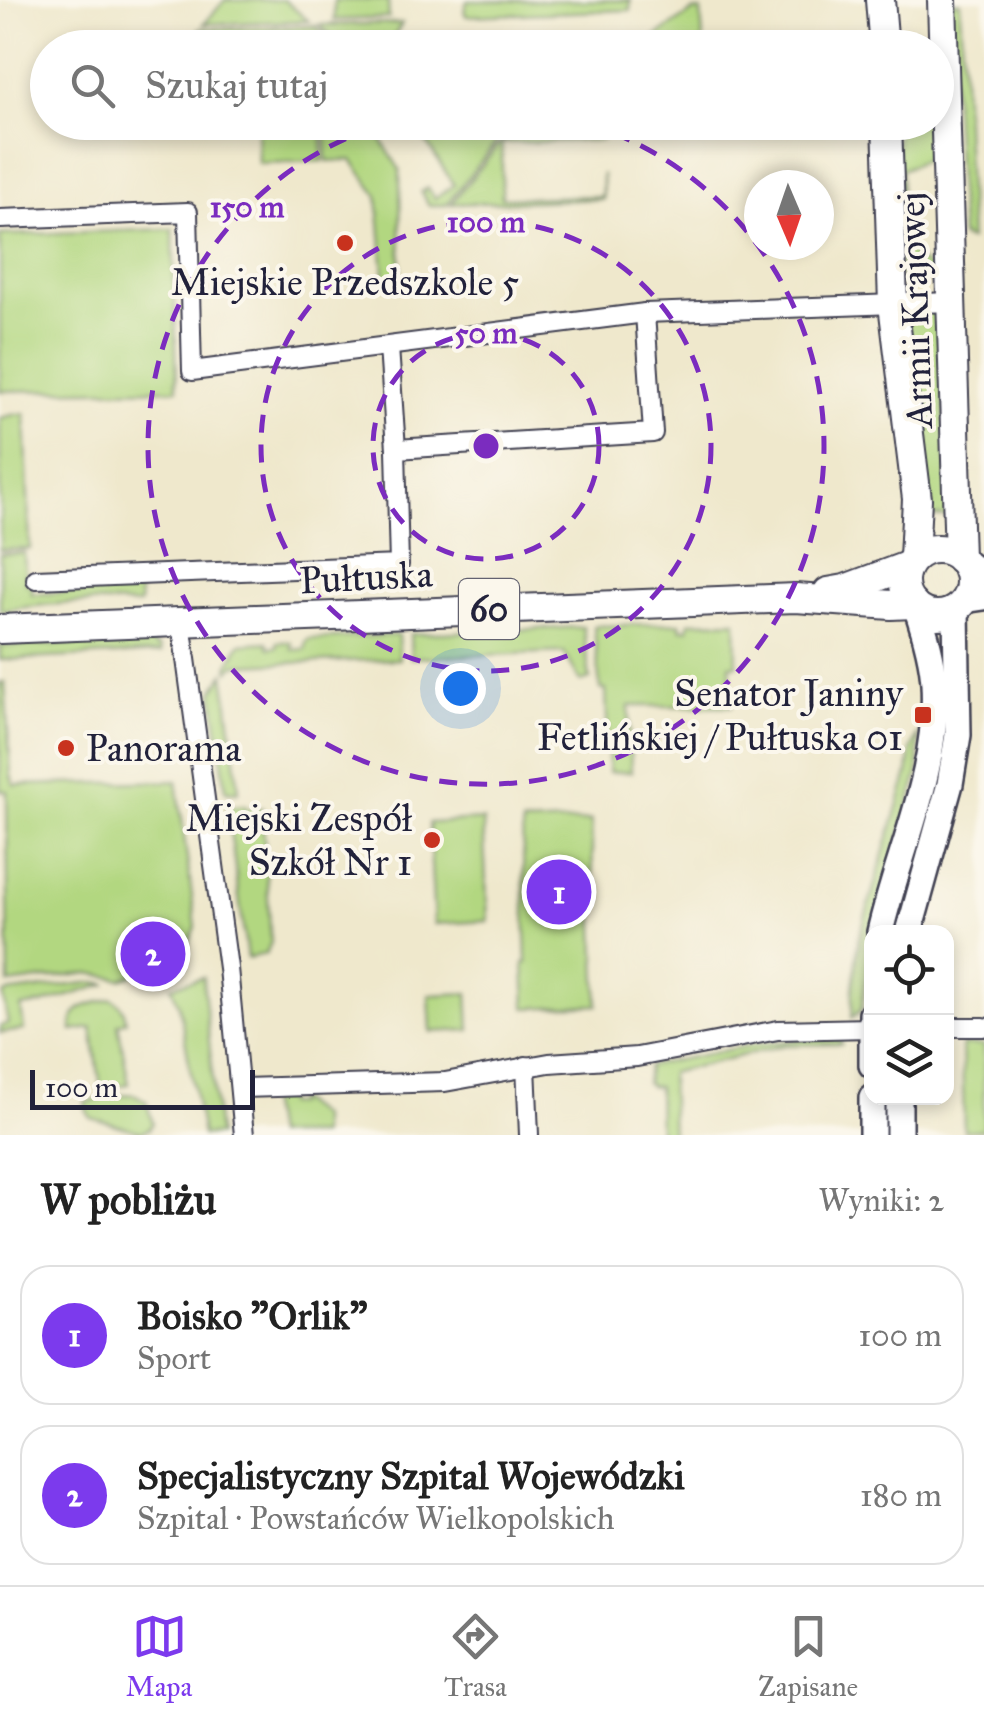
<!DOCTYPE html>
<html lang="pl">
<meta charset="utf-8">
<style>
body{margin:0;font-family:"IM FELL Great Primer",serif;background:#f6f6f6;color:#222}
.controls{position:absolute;right:30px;bottom:30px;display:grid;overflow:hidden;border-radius:20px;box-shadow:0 5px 15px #0003}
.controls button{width:90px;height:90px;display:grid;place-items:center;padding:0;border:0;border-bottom:2px solid #e0e0e0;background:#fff;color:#222;font:50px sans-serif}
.compass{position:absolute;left:744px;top:170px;width:90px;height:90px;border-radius:50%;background:#fff;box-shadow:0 5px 15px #0003;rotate:178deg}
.scale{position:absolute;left:30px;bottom:25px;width:225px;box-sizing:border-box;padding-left:10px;border:5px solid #22223b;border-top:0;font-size:28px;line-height:35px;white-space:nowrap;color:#22223b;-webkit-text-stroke:8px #fbf7ec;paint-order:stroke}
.you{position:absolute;left:460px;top:688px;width:35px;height:35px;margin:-25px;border:8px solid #fff;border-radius:50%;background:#1a73e8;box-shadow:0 0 0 15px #1a73e833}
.badge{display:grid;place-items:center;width:65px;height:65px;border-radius:50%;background:#7c3aed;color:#fff;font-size:32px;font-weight:700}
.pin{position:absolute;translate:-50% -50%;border:5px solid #fff;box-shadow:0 2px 10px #0006}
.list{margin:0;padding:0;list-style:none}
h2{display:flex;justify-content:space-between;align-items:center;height:130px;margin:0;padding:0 40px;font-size:42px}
h2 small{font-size:32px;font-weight:400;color:#767676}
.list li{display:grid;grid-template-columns:65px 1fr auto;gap:30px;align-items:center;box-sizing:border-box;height:140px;margin:0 20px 20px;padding:0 20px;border:2px solid #e0e0e0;border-radius:30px}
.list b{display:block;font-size:38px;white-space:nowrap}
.list p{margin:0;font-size:32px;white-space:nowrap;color:#767676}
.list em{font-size:32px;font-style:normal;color:#767676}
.icon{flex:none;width:55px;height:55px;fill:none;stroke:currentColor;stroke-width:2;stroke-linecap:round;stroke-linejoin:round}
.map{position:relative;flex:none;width:984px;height:1135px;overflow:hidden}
.search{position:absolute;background:#fff;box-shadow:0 5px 15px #0003;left:30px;right:30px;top:30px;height:110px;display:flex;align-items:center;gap:25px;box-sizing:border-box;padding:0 35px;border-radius:55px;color:#767676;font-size:38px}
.sheet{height:450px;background:#fff}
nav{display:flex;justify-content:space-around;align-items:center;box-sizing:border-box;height:140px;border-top:2px solid #e0e0e0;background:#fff;font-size:28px;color:#767676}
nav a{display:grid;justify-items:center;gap:5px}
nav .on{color:#7c3aed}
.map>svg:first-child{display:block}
.green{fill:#b2d780;stroke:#6a7c5e;stroke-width:2.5}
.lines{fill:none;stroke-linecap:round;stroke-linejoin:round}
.street-casing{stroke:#414051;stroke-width:22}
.secondary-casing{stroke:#414051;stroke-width:30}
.primary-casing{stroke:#414051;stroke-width:32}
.street{stroke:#fff;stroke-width:18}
.secondary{stroke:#fff;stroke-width:25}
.primary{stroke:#fff;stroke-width:28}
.ring{fill:none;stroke:#7b2cbf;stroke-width:5;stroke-dasharray:18 12}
.poi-dot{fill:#c8321e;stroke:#fbf7ec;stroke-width:4}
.labels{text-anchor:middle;stroke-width:8;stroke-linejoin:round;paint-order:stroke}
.shield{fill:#fbf7ec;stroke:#636270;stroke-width:2.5}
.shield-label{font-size:35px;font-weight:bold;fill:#22223b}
.poi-label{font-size:38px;fill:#22223b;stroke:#fbf7ec;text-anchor:end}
.street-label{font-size:38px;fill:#22223b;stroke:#fbf7ec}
.centre{fill:#7b2cbf;stroke:#fbf7ec;stroke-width:5}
.ring-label{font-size:30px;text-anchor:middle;font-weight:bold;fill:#7b2cbf;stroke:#fbf7ec;stroke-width:8;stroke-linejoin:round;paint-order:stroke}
</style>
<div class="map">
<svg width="984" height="1135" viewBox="0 0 984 1135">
<rect width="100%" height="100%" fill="#fbf7ec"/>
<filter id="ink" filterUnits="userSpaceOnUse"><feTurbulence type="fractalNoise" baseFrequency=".01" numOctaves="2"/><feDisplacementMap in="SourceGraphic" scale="20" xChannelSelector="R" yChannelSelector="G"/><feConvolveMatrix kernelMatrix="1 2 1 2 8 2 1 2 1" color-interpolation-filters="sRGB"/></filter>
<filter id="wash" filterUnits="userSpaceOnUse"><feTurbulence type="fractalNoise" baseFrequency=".0048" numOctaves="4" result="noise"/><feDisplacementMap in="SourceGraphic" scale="40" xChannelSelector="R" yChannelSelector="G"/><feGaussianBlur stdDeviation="2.25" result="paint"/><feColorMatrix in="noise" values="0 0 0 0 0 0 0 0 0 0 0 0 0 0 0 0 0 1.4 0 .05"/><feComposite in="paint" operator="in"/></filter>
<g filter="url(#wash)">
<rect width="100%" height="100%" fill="#efe8cc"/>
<g class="green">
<polygon points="225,0 284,0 309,21 204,24"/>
<polygon points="334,0 388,0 389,18 334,20"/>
<polygon points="630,0 630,10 466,16 464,11 467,1"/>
<polygon points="948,2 960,2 970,240 961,237"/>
<polygon points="694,11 701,11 703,43 643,45"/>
<polygon points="402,23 387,48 344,47 319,25"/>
<polygon points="315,26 339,47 196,47 199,29"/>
<polygon points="257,123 321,123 323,161 258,163"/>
<polygon points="325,123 371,123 400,170 401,286 385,287 378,196 352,160 327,161"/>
<polygon points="414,123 528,123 498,140 446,205 429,205 421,192 428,188 435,198 454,185"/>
<polygon points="534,123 602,123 602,140 502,143 502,198 602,196 602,173 603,199 451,204 500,143"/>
<polygon points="896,123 932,123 935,155 901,170 904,247 923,263 940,274 941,279 901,275"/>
<polygon points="173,229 177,389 0,391 0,235"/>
<polygon points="939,310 950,516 925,517 906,312"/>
<polygon points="16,414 25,414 30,549 0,550 0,418"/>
<path d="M24,553L26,584H32V594L139,590L140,603L137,605C90,600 47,603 0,611V554Z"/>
<polygon points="736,621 737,665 730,665 732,706 629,706 631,772 609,772 606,690 600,689 594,626 680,623 681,629 688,629 689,622"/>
<polygon points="583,627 590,679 581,682 564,652 411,658 410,634"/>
<polygon points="398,635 399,659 235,665 229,671 228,666 240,644 267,642 269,648 277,647 277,642 291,642 292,650 305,649 306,641 310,639"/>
<polygon points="144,641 159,648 161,653 0,660 0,646"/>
<polygon points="224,673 239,791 237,792 226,791 213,692"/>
<polygon points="5,682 11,776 14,785 177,781 196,927 186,950 178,960 121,979 89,973 9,984 7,791 0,791 0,683"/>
<polygon points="918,734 919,771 872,932 862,1009 852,1018 853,988 859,938 908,773 911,750"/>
<polygon points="245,805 246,809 262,808 271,942 266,954 247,958 227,807"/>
<polygon points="483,820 488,921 434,924 429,823"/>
<polygon points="591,821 598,1005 526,1008 524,963 527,963 522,824"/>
<polygon points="203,977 218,1135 202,1135 179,1005 171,986"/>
<polygon points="95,982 107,984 42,1004 21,1007 24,1030 0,1033 0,1026 8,1024 3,996 6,993"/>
<polygon points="468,993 470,1030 431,1032 429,995"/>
<path d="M112,999C123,1005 124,1010 126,1021L118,1024L129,1084L101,1088L92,1028L72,1031C70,1003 91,1005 112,999Z"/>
<polygon points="809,1038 839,1038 842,1044 785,1045 670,1073 672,1135 659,1135 658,1087 649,1086 646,1083 648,1066 746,1046"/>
<polygon points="962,1045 984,1045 984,1130 964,1131"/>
<polygon points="128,1094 136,1095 146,1101 153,1123 149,1129 141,1132 91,1118 87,1112 85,1102"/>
<polygon points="286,1097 286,1104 296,1104 296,1099 320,1117 320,1135 274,1135 268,1099"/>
</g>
</g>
<g filter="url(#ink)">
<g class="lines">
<g class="street-casing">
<g id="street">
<polyline points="0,219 188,212 192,371 645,313 951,302"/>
<polyline points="389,347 396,449 653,433 645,313"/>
<polyline points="36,579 399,565 396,449"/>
<polyline points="181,622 228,968 244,1135"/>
<polyline points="946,1027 984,1027"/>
<polyline points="526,1066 529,1135"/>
<polyline points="240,1088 445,1082 549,1063 637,1057 778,1030 871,1028"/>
</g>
</g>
<g class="secondary-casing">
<g id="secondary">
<polyline points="964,564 984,572"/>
<polyline points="964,600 984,597"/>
<path d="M880,932C899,850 939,771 934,684C933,659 925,633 917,609"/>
<polyline points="909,932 950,784 958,735 956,609"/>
<polyline points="872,1014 872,1065"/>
<polyline points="899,1098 899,1135"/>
<polyline points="872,1135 872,1098"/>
</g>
</g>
<g class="primary-casing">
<g id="primary">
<polyline points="880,0 884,48"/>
<polyline points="942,0 959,558"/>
<polyline points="887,122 893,304 917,499 914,558"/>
<circle cx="937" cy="582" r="33"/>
<polyline points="828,592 845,589 907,566"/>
<polyline points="0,629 796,598 891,605 913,604"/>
</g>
</g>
<use href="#street" class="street"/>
<use href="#secondary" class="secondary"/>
<use href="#primary" class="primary"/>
</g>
</g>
<g class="ring">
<circle cx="486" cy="446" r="113"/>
<circle cx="486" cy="446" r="225"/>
<path d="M585 123A338 338 0 1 1 387 123"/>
</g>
<g class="poi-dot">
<circle cx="345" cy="243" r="10"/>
<rect x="913" y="705" width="20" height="20" rx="5"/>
<circle cx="66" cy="748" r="10"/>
<circle cx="432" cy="840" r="10"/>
</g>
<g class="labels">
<rect class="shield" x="459" y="579" width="60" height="60" rx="8"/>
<g class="shield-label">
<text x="489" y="621">60</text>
</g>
<g class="poi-label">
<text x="345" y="295" text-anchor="middle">Miejskie Przedszkole 5</text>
<text x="903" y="706">Senator Janiny<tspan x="903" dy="44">Fetlińskiej / Pułtuska 01</tspan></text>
<text x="86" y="761" text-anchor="start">Panorama</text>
<text x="412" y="831">Miejski Zespół<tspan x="412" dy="44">Szkół Nr 1</tspan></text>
</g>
<g class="street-label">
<text transform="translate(915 310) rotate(-92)" y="13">Armii Krajowej</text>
<text transform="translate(366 577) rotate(-3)" y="13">Pułtuska</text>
</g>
</g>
<circle cx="486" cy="446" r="15" class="centre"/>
<g class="ring-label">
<text x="247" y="217">150 m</text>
<text x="486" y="232">100 m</text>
<text x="486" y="343">50 m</text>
</g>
</svg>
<div class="controls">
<button><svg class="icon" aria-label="locate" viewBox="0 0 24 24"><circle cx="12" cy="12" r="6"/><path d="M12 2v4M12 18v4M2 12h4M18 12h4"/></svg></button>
<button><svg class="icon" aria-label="layers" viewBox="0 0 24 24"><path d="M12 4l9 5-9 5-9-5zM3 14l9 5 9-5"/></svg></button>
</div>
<svg class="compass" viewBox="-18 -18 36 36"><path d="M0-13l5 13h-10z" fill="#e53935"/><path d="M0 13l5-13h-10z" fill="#767676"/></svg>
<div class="scale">100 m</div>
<div class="you"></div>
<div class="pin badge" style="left:559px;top:892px">1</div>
<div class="pin badge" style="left:153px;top:954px">2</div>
<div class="search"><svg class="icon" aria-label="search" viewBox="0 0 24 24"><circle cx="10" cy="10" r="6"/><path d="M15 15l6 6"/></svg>Szukaj tutaj</div>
</div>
<section class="sheet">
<h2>W pobliżu<small>Wyniki: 2</small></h2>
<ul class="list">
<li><span class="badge">1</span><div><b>Boisko &quot;Orlik&quot;</b><p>Sport</p></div><em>100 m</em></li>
<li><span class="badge">2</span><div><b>Specjalistyczny Szpital Wojewódzki</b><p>Szpital · Powstańców Wielkopolskich</p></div><em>180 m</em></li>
</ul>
</section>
<nav>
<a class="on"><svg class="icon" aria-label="map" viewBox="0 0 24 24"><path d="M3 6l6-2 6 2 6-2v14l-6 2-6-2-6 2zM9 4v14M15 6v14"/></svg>Mapa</a>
<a><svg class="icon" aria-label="directions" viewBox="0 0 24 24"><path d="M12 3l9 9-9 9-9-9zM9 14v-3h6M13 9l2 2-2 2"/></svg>Trasa</a>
<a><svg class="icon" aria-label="saved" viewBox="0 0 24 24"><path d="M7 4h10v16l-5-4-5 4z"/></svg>Zapisane</a>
</nav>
